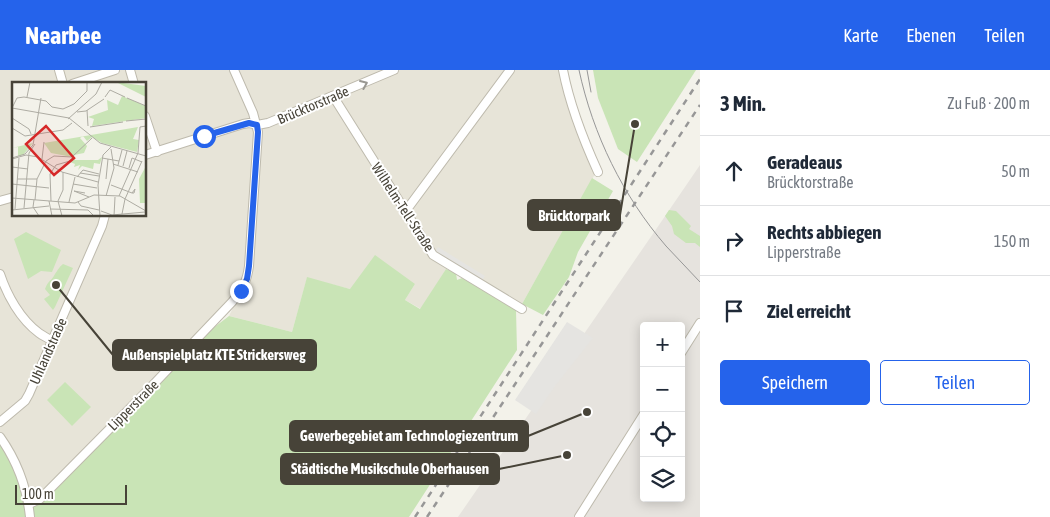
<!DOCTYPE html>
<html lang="de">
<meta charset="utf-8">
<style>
body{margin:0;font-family:"Asap Condensed",sans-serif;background:#f2f2f3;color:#1f2937}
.controls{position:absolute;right:15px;bottom:15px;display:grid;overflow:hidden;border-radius:5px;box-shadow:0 2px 12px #0003}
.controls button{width:45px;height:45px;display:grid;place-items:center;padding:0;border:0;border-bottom:1px solid #e0e1e3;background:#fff;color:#1f2937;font:25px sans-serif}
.scale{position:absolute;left:15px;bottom:12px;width:112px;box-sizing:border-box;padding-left:5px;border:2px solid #474338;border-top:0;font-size:14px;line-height:18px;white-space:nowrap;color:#474338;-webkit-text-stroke:4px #fff;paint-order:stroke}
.stop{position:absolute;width:15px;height:15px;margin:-11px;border:4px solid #2563eb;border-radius:50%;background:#fff}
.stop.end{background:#2563eb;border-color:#fff;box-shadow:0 1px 5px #0008}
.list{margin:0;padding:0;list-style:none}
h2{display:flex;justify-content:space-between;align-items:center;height:65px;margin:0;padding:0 20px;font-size:21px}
h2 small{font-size:16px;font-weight:400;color:#747a83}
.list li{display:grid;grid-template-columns:32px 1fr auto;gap:15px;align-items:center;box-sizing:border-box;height:70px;padding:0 20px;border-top:1px solid #e0e1e3}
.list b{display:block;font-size:19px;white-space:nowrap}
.list p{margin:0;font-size:16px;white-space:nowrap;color:#747a83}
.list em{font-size:16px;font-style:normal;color:#747a83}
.actions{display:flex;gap:10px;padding:15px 20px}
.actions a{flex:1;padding:11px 0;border:1px solid #2563eb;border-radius:5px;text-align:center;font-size:18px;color:#2563eb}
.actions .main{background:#2563eb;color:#fff}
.icon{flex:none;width:28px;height:28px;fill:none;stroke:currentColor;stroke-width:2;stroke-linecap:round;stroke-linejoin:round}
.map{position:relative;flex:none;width:700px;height:447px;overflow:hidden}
header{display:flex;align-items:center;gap:30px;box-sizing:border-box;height:70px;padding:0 25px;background:#2563eb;color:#fff}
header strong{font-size:24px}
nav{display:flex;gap:28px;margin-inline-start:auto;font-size:18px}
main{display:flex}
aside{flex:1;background:#fff}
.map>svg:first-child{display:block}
.residential{fill:#e7e4d8;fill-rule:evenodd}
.industrial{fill:#e6e3de;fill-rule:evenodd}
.green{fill:#c9e4b6}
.parking{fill:#e5e4e1}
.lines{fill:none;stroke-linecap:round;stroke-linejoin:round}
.minor-casing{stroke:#bebaad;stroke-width:10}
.minor{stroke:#fff;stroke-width:8}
.tram{stroke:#979797;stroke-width:1}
.rail{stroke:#979797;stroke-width:2.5;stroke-dasharray:6 6;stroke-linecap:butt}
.oneway{stroke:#9a9892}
.route{stroke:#2563eb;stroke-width:6}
.labels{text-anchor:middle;stroke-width:4;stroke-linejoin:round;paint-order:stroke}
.street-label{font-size:14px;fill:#474338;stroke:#fff}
.inset-road{fill:none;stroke:#aeaca3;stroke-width:1}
.view{fill:#d62828;fill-opacity:0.15;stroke:#d62828;stroke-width:2.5}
.inset-edge{fill:none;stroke:#474338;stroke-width:2.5}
.leader{fill:none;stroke:#474338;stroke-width:2}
.callout-dot{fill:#474338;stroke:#fff;stroke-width:2}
.callout{fill:#474338;stroke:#474338;stroke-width:2}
.callout-label{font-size:15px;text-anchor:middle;font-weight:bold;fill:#fff}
</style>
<header>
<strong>Nearbee</strong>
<nav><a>Karte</a><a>Ebenen</a><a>Teilen</a></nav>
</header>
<main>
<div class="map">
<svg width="700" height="447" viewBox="0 0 700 447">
<rect width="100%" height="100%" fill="#f3f2ea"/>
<path class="residential" d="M0,0H568L579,50L599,97L522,234L450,193L421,239L405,230L415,214L350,219L307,208L292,262L229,246L247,209L232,232L40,429L29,434L0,368ZM14,14H145V145H14Z"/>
<path class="industrial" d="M700,95V447H458L659,155ZM644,256H681V428H644Z"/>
<g class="green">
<polygon points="593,0 696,0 637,92 618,79 598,28"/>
<polygon points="592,108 613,121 578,182 569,207 543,245 522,234"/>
<polygon points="669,140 676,141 691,156 689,159 700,166 700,177 695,173 686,173 674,164 672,156 665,146"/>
<polygon points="26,162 61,180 52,202 41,201 28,209 14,169"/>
<polygon points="375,185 415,214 405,230 420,239 446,199 456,203 457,210 462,208 516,240 517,280 409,447 31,447 29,435 191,275 229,246 292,262 307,207 350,219"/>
<path d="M63,194L73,198L55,237L53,240L44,229L50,225L45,219C49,209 51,212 55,204C58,200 59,197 63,194Z"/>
<polygon points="65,312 91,337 72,356 47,330"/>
<polygon points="0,371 12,388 30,447 0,447"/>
</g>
<g class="parking">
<polygon points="438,177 485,206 480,214 433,185"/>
<polygon points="567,252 593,268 555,316 536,344 515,330"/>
</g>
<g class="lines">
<g class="minor-casing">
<g id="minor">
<polyline points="59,0 63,14"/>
<polyline points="130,0 134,14"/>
<path d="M563,0C570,36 583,69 598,102"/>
<polyline points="72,14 115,0"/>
<polyline points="333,26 433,185 522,239"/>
<polyline points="145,46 157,82"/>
<polyline points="145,85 243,54 249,53 257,55 268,53 394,0"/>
<polyline points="0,131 14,127"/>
<polyline points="405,142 510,0"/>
<path d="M0,204C7,225 20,249 39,263C43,266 48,268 52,271"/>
<polyline points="681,283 700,253"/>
<polyline points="0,352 25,331 29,324 102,156 105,145"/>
<path d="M0,367C17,391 27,418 30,447"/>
<path d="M29,434L40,429L150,318L232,232C242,220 247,212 249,196L258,62L253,43L234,0"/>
<polyline points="579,447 644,344"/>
</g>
</g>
<use href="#minor" class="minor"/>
<g class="tram">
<path d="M579,0C593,65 623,126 666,176C677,188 689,200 700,212"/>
<polyline points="587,0 591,22"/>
</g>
<g class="rail">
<polyline points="415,447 700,9"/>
<polyline points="427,447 700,35"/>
</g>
</g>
<defs><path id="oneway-chevron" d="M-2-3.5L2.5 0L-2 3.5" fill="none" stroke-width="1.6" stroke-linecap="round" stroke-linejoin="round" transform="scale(1.25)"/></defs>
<use class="oneway" href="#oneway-chevron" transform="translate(364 14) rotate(-23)"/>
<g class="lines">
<polyline class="route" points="204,66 249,53 257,55 258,62 249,196 247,209 241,221"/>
</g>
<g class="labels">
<g class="street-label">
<text transform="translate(313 35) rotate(-23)" y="5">Brücktorstraße</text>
<text transform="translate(403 137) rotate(57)" y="5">Wilhelm-Tell-Straße</text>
<text transform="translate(48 281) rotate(-66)" y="5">Uhlandstraße</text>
<text transform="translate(133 335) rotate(-45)" y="5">Lipperstraße</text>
</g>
</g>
<g transform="translate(12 12)">
<rect width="134" height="134" fill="#f3f2ea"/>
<path d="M104,0L134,4V15ZM110,14L134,24V36L80,44L82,37L76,35L96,28L95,18L106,23ZM126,45L121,57L127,58L125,70L90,61L80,55L75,59L71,54L68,56L75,64L72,71L62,73L63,78H86L90,75L88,82L82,81L81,87L70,84L66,88L68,83L62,85L63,82L58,80L60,75L39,71L32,61ZM21,61L11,73L6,74V65L0,66ZM134,84V121H128L127,97Z" fill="#c9e4b6"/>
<path class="inset-road" d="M15,15L18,0M93,15L98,8L113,15M115,16L134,24M0,26L5,16L12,15L34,19L40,25L51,27L62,22L75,9V0M0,26L57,36L88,61L134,74M75,28L76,44M65,30L74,29L92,17M0,36L17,47L19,52M56,37L84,12L90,0M114,39L134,37M78,45L111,40M0,46L13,54L51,48L60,41M126,71L128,45L134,44M60,75L80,56M0,76L13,72L21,63L29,16M90,76L107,79M0,77L14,73L26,75L50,90L86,100M30,77L32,60M101,82L126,90M106,83L110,68M111,84L115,69M0,85L16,87M117,86L120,76L130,80M68,91L87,94M65,95L71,88L87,92M5,97H25M94,97L96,77M0,102L37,106M61,102L85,106M99,103L120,111L123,107L122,111H120M73,111L62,109L77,115M94,114L102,86L99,67M107,114L126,71M0,116L63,121L82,113L108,114L134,129M113,117L130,79M22,118L21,125L27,134M23,118L25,97L34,79L42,74L60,75M37,119L40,134M39,119L38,92L44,83L58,79M57,120L63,95M66,120L69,124L87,128M12,126L17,71L23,62M3,127L7,76M38,127L76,128L82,134M0,128L37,124M89,129L100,133L133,130M110,132L113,117M50,134L46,119L51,108V90M88,134L86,103L91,73L99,65M102,134L103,115"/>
<path class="view" d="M34,44L62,76L42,93L14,62Z"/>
<rect width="134" height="134" class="inset-edge"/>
</g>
<path class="leader" d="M635 54L620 145M56 215L113 285M587 342L528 366M567 385L499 399"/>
<g class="callout-dot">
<circle cx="635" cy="54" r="5"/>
<circle cx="56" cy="215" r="5"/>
<circle cx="587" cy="342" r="5"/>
<circle cx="567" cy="385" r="5"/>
</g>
<g class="callout">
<rect x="528" y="130" width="92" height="30" rx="5"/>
<rect x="113" y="270" width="203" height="30" rx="5"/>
<rect x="290" y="351" width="238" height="30" rx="5"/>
<rect x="281" y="384" width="218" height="30" rx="5"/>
</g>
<g class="callout-label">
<text x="574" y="151">Brücktorpark</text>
<text x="214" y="290">Außenspielplatz KTE Strickersweg</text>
<text x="409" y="371">Gewerbegebiet am Technologiezentrum</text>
<text x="390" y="404">Städtische Musikschule Oberhausen</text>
</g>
</svg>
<div class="controls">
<button>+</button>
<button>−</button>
<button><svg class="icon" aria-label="locate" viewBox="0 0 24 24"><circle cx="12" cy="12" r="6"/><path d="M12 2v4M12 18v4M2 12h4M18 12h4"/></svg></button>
<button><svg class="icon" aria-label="layers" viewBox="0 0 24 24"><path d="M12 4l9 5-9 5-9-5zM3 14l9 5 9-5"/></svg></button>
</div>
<div class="scale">100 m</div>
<div class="stop" style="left:204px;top:66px"></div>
<div class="stop end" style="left:241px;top:221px"></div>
</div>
<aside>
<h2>3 Min.<small>Zu Fuß · 200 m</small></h2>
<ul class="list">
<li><svg class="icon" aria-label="ahead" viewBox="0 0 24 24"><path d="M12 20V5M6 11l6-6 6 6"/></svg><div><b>Geradeaus</b><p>Brücktorstraße</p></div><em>50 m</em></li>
<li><svg class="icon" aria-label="right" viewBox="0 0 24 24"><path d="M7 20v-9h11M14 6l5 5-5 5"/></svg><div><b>Rechts abbiegen</b><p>Lipperstraße</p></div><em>150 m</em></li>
<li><svg class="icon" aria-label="arrive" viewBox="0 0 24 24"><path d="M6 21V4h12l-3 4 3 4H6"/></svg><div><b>Ziel erreicht</b></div></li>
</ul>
<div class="actions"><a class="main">Speichern</a><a>Teilen</a></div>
</aside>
</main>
